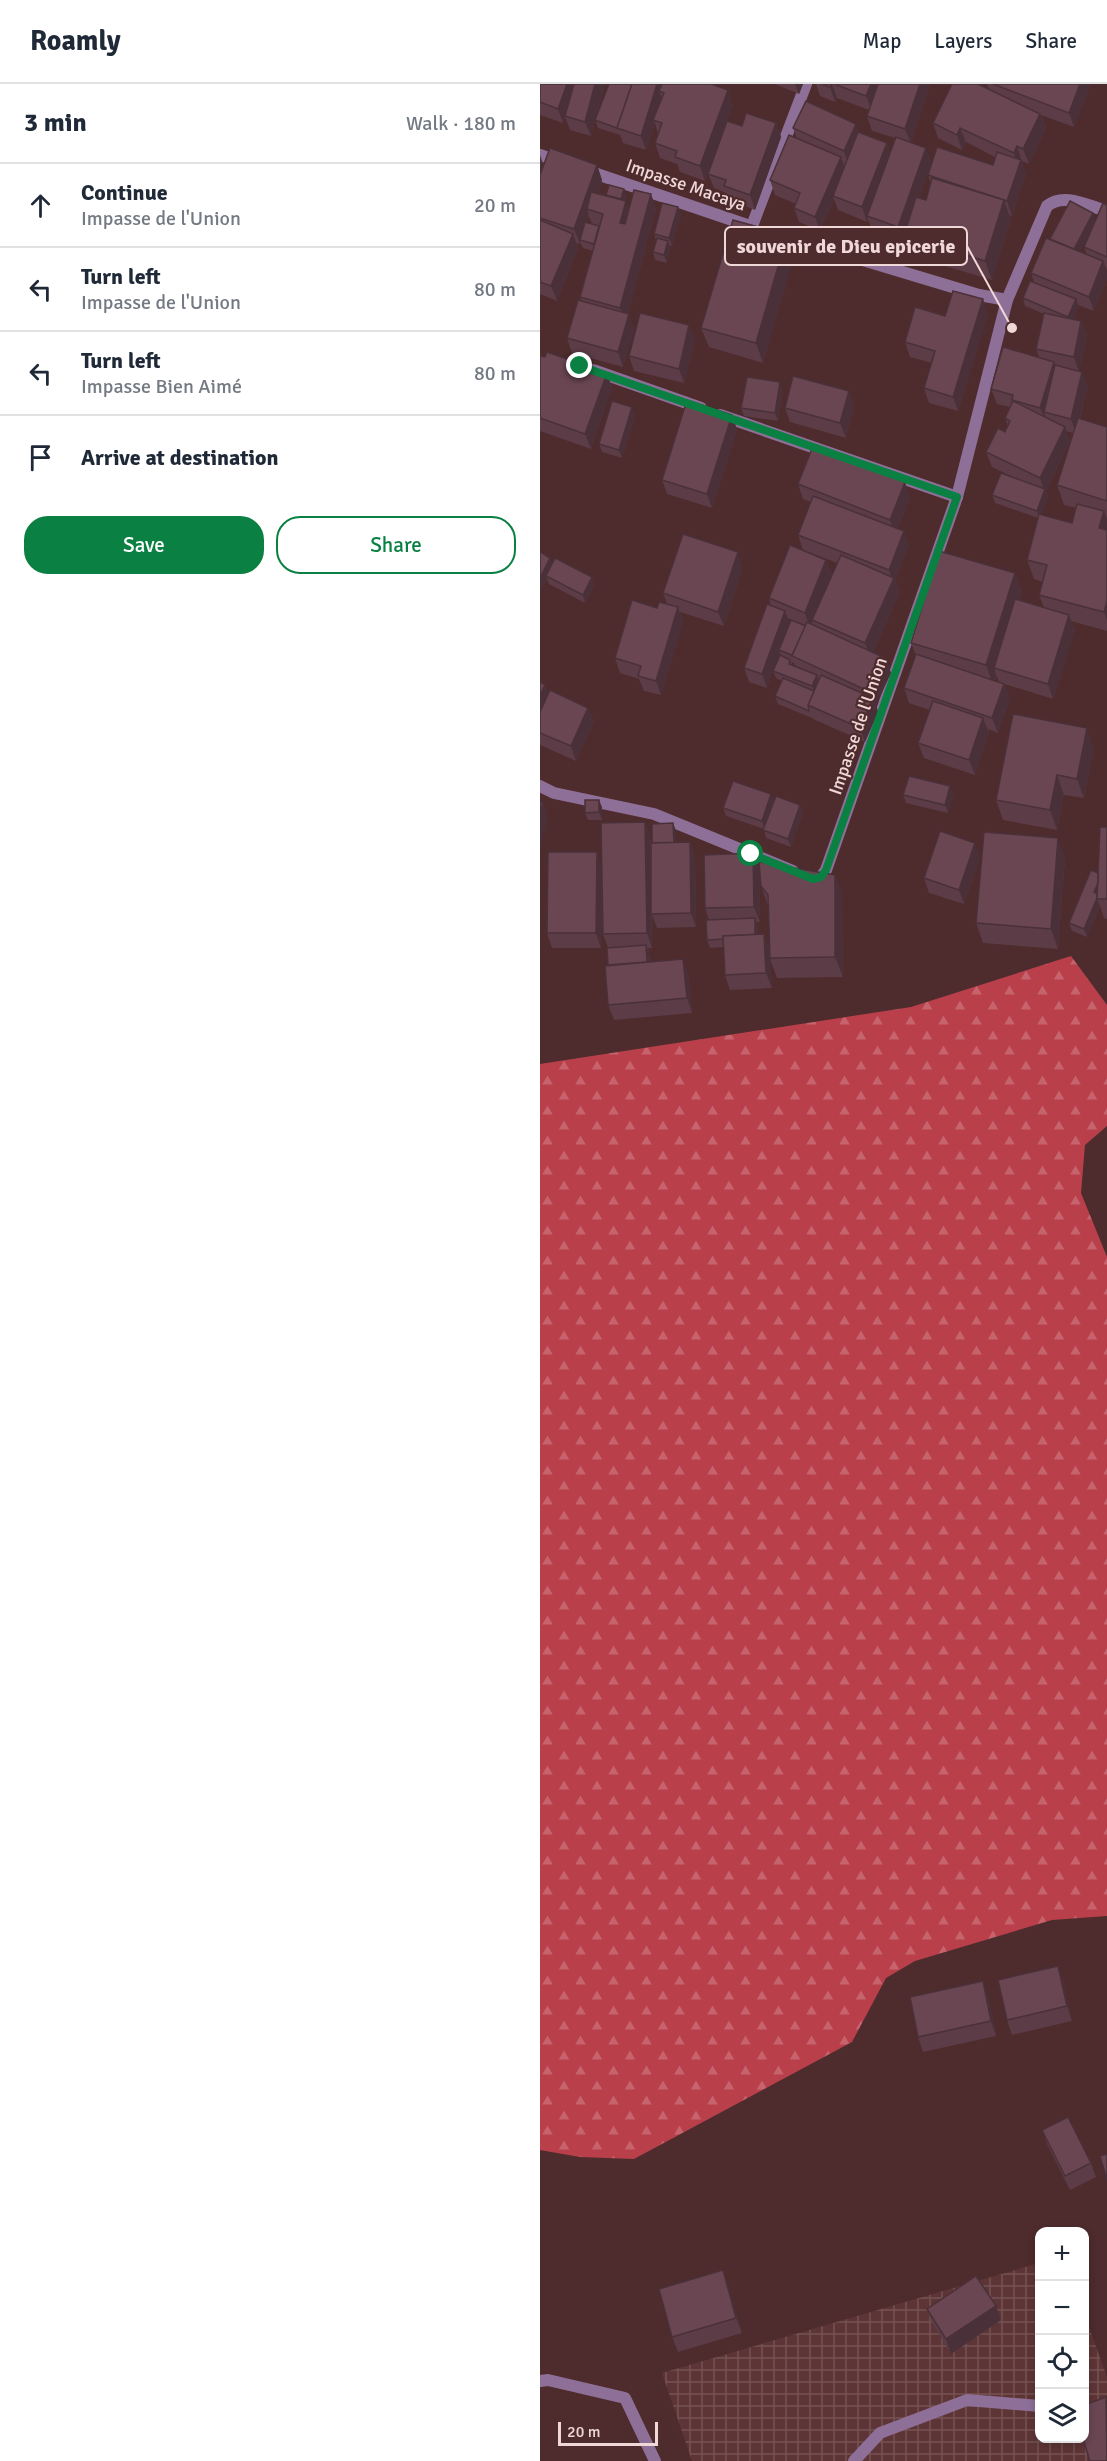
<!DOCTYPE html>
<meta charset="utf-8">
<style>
body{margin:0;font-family:Signika,sans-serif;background:#f6f6f7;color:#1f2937}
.controls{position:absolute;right:18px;bottom:18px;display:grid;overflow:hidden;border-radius:12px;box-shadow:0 3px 9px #0003}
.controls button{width:54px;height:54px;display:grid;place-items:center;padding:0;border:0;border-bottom:2px solid #e0e1e3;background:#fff;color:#1f2937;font:30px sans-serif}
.scale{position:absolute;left:18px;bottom:15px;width:100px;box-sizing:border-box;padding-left:6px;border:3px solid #f0d8d8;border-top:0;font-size:16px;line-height:21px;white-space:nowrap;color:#f0d8d8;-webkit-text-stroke:4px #4e2b2c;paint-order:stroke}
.stop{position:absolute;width:18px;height:18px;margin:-14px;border:4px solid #0b8043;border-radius:50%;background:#fff}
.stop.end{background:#0b8043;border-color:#fff;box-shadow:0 2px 6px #0008}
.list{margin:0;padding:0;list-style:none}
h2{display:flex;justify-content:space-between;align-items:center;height:78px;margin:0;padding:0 24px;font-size:26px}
h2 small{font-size:20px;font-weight:400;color:#747a83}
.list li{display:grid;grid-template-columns:39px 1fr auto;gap:18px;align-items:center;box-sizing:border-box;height:84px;padding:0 24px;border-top:2px solid #e0e1e3}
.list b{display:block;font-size:22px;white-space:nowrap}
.list p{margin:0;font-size:20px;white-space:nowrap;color:#747a83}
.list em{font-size:20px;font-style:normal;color:#747a83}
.actions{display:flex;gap:12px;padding:18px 24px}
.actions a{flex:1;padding:14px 0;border:2px solid #0b8043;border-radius:24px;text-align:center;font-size:21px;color:#0b8043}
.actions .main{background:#0b8043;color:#fff}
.icon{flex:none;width:33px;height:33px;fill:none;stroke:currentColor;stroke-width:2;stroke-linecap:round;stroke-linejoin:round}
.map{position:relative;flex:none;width:567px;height:2377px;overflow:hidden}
header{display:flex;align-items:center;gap:36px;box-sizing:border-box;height:84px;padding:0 30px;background:#fff;border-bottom:2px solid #e0e1e3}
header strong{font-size:28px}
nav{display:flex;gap:33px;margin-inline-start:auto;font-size:21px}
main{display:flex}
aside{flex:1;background:#fff}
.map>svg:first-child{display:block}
.industrial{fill:url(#industrial-grid)}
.forest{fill:url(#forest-firs)}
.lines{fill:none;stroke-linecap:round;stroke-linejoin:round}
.service{stroke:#8e6f98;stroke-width:12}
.minor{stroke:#8e6f98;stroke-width:12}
.wall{fill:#5b3c47;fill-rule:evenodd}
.shaded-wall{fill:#4a3139}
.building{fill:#6a4652;stroke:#4a3139;stroke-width:1.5}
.route{stroke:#0b8043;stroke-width:8}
.labels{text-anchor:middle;stroke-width:4.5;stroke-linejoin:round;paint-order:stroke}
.street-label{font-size:18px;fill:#f0d8d8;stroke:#4e2b2c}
.leader{fill:none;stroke:#f0d8d8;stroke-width:2}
.callout-dot{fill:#f0d8d8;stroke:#4e2b2c;stroke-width:2}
.callout{fill:#4e2b2c;stroke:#f0d8d8;stroke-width:2}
.callout-label{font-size:20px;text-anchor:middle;font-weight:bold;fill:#f0d8d8}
</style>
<header>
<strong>Roamly</strong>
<nav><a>Map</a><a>Layers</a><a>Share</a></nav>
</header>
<main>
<aside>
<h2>3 min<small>Walk · 180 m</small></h2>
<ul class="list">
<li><svg class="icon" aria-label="ahead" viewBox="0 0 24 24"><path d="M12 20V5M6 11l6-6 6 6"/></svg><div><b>Continue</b><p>Impasse de l'Union</p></div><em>20 m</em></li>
<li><svg class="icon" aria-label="left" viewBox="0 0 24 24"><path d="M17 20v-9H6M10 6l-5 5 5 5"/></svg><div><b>Turn left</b><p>Impasse de l'Union</p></div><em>80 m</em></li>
<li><svg class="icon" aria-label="left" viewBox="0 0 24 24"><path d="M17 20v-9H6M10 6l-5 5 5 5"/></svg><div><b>Turn left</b><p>Impasse Bien Aimé</p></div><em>80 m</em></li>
<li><svg class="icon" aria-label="arrive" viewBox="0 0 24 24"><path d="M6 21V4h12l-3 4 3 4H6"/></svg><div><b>Arrive at destination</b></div></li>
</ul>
<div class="actions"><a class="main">Save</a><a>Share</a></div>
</aside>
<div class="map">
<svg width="567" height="2377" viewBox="0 0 567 2377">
<defs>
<pattern id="industrial-grid" width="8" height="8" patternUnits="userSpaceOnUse" patternTransform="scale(1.5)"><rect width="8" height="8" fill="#5e3536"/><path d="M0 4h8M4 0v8" fill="none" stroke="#755252"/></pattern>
<pattern id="forest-firs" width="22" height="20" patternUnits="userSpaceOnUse" patternTransform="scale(1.5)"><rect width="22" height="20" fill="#b93f4b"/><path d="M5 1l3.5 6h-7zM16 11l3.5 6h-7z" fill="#c6636d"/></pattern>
</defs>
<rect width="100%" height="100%" fill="#4e2b2c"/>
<polygon class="industrial" points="499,2179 500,2354 544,2354 545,2232 567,2293 567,2377 152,2377 122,2289"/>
<polygon class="forest" points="531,872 567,921 567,1042 545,1061 541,1109 567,1173 567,1832 512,1836 375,1877 346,1894 312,1958 94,2075 40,2073 0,2066 0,980 371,923"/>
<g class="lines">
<g class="service">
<polyline points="212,142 266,0"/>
<polyline points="314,2377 340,2349 427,2316 500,2322"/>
</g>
<g class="minor">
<polyline points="0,71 20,78"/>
<polyline points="48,87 207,141"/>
<path d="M233,149L439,211L467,216L507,122C524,108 548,122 567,127"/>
<polyline points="53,286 161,324"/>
<polyline points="180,331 417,413"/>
<polyline points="0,702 14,709 114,730 253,787"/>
<polyline points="272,795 281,793 286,786 417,413 467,216"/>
<polyline points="0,2297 8,2296 85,2314 115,2377"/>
</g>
</g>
<g class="wall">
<polygon points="0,0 65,0 51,52 30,46 25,33 23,39 0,31"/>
<polygon points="69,0 119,0 120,4 177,2 193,21 187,37 202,42 236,39 241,53 215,126 189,116 186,109 174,104 168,90 173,75 165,97 140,88 137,80 120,74 115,59 118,50 115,39 106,66 83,59 80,51 58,44 55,36"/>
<polygon points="235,0 263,0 259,10"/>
<path d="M276,0H388L389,3L371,59L392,79L453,81L455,73L426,58L422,66L398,54L393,39L449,5L447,0H551L534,43L501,31L506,44L489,80L482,77V78L486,90L472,132L469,131L471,136L452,196L371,172L364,153L363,157L332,146L328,136L327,138L298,126L294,115L280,147L259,138L254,124L256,120L235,111L230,96L257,55L253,44L319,48L347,59L350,68L355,54L332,47L327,32L329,26L297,14L295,18L280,12ZM390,84L388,91L391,100L386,116L379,114Z"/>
<path d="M57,81L62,96L58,109L66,111L87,113L86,117L89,125L116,124L88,230L94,245L83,283L32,269L27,254L41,217L40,213L53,167L43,164L40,158V160L36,159L38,164L17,217L0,210V91ZM49,133L52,140L59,142L47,139Z"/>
<path d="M567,121V185H566L567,195L554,227L538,221L539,223L533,236L541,237L547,252L539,287L548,302L540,335L567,343V547L531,537L535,546L513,615L461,599L464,600L470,615L458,649L448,645L449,649L435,691L384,674L378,659L390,626L369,619L364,604L376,571L371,559L475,489L482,509L479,516L504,524L499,511L503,498L494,495L487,476L498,434L455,419L452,411L477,395L452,383L446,368L465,348L468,342L465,334L470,323L457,320L451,305L499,273L496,265L504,230L485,222L483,214L494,198L491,189L510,155L553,129L555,137ZM554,140L544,163L547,170L540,167ZM526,347L533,349L517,401L524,421L536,424L532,439L501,431L508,413L506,408L530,357ZM456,591L459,598L455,597Z"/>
<polygon points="138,123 141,131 132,162 129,161 130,165 127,179 115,176 113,168 116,156 114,150"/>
<polygon points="254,171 223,279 169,263 161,244"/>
<polygon points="448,230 418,327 389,319 384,304 392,279 370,273 365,258 405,232"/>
<polygon points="155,256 144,299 94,287 89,272"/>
<polygon points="0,272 67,289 72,304 51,365 0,347"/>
<polygon points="243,306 238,337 204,332 201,324"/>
<polygon points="309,307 314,322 306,354 250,338 245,324"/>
<polygon points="95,331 82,374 62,368 59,360"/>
<polygon points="197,345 172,424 127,410 122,396"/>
<path d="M258,400L370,413L358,444L369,461L355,497L360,508L333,569L345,574L351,589L336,621L338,628L325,658L273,635L272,634L238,620L235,612L242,597L236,594L233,587L227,604L209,598L204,584L231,522L229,514L286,476L292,490L285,507L297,479L263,466L258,451L271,418L263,415ZM248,534L266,542L249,539ZM240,569L241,572L236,581ZM251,578L254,579L256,583L253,582Z"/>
<polygon points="0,468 12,479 54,501 45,519 9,500 7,495 0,508"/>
<polygon points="203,483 184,542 140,528 143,538 121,611 104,607 99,595 80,589 75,574 117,524 127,520 123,509"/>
<polygon points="0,598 5,601 8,609 48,624 54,638 36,677 0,661"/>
<polygon points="554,664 544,714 524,711 517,746 463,736 456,716"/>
<polygon points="413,710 408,729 366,719 363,711"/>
<polygon points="234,717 260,721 263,729 251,763 226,754 224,745 186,732 183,724"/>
<polygon points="62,723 62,736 48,736 45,729"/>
<polygon points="105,738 110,753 111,759 112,759 133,739 136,747 136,759 150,758 155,773 156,843 117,844 112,831 112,864 108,864 109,869 110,878 148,889 152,929 74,936 68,921 68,864 63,850 62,789 61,864 12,864 7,849 62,782"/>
<polygon points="567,743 567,835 564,834 560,822 547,853 532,847 529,839 558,789"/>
<polygon points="440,774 424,820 389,809 384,794"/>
<polygon points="525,774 518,865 443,859 436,839"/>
<polygon points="219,784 220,838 216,838 218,842 218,850 230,864 228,822 221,802 295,791 302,810 303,893 237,894 230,875 232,904 190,906 185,891 184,863 170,864 167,856 169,836 165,824"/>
<polygon points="518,1882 523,1897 532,1937 472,1951 467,1936"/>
<polygon points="448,1912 456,1952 383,1968 378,1953"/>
<polygon points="502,2046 551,2079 556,2093 530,2106 507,2060"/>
<polygon points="183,2186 188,2201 202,2249 138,2268 132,2253"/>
<polygon points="387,2225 461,2236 411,2270 392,2239"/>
</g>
<g class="shaded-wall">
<polygon points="27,0 37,0 23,39 18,25"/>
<polygon points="55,0 65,0 51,52 45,38"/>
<polygon points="117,0 119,0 121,8 119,7 122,15 113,36 115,39 106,66 101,52"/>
<polygon points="255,0 263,0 259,10"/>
<polygon points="292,0 297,14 295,18 290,3"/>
<polygon points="331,0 342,0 332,27 326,12"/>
<polygon points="380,0 388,0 389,3 371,59 365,45"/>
<polygon points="540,0 551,0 534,43 529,29"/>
<polygon points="188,6 193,21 165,97 160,82"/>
<polygon points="500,30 506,44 489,80 483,65"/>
<polygon points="236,39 241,53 215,126 210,111"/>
<polygon points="316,40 321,54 309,82 304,67"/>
<polygon points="420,44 426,58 422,66 417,51"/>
<polygon points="347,59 352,73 327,132 328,136 327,138 322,123"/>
<polygon points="477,62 486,90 472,132 467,117 478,82 474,69"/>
<polygon points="386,64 392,79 363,157 358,143"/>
<polygon points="0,71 3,80 0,87"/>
<polygon points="301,73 306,87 293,112 294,115 280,147 275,133"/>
<polygon points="57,81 62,96 51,127 47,125 49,133 41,156 40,156 40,160 34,145"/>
<polygon points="84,105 87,113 83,126 80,119"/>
<polygon points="111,110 116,124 86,238 80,224"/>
<polygon points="464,116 471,136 452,196 445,177"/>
<polygon points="86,117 92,131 85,154 80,139"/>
<polygon points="138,123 141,131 132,162 129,154"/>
<polygon points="553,129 555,137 536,176 533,168"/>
<polygon points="33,150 38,164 17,217 11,202"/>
<polygon points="247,151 254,171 223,279 216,259"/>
<polygon points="128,157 130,165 127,179 124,171"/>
<polygon points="563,177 567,187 567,195 554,227 549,213"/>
<polygon points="443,215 448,230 418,327 413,313"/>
<polygon points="536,215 539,223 531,241 528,233"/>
<polygon points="89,230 94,245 83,283 78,268"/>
<polygon points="541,237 547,252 539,288 534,273"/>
<polygon points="149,241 155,256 144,299 139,285"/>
<polygon points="514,278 519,292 504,328 506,336 506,338 500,324"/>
<polygon points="542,288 548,302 536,349 531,335"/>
<polygon points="67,289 72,304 51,365 45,350"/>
<polygon points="240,298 243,306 238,337 235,329"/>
<polygon points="309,307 314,322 306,354 300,339"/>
<polygon points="92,323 95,331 82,374 79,366"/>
<polygon points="192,331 197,345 172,424 167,410"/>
<polygon points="525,343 530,357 506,408 508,413 500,435 497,427 504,406 500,394"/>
<polygon points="365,398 370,413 355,451 350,436"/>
<polygon points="564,427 567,435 567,461 559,444"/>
<polygon points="364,447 369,461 355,497 360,508 331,574 325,559 353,498 349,486"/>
<polygon points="198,468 203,483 184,542 178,528"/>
<polygon points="10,474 13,481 6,492 7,495 0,508 0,494"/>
<polygon points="286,476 292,490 270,544 265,529"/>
<polygon points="475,489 482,509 458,585 454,584 456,591 453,601 446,581"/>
<polygon points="52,493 54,501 45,519 43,511"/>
<polygon points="567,517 567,536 564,528"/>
<polygon points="138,523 143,538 121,611 116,597"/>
<polygon points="245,527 250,541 239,566 240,569 227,604 222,590"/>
<polygon points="529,531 535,546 513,615 508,600"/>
<polygon points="345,574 351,589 336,621 338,628 325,658 320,644 332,615 330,608"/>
<polygon points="277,591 280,599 275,610 272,602"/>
<polygon points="464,600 470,615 458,649 452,634"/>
<polygon points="5,601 11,615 0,636 0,611"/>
<polygon points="48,624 54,638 36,677 31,662"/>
<polygon points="443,634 449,649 435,691 429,676"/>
<polygon points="547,644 554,664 544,714 537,695"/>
<polygon points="517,691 524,711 517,746 510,726"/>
<polygon points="410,702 413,710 408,729 405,721"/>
<polygon points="231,710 234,718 225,745 222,737"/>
<polygon points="59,716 62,723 62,736 59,728"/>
<polygon points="3,718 8,733 0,764 0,728"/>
<polygon points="260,721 263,729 251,763 248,755"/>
<polygon points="105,738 110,753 112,864 107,849"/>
<polygon points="133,739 136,747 137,770 134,762"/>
<polygon points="518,754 525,774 518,865 511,845"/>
<polygon points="150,758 155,773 156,843 151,829"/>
<polygon points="435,759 440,774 424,820 419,806"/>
<polygon points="57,768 62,782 61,864 56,849"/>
<polygon points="213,769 219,784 220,838 214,823"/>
<polygon points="561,790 557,815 560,822 547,853 544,845 554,808"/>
<polygon points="295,791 302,810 303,893 295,873"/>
<polygon points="215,834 218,842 218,861 216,853"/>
<polygon points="224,850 230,865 232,904 226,889"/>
<polygon points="106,861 109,869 110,890 108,882"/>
<polygon points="143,875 148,889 152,929 147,914"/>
<polygon points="518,1882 523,1897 532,1937 527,1922"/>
<polygon points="443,1897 448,1912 456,1952 451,1937"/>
<polygon points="183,2186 188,2201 202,2249 196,2234"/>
<polygon points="456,2222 461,2236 411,2270 406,2255"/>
</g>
<g class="building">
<polygon points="0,0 27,0 18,25 0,18"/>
<polygon points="34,0 55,0 45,38 25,32"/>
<polygon points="69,0 92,0 77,44 55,36"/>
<polygon points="92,0 117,0 101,52 77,44"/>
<polygon points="122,0 171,0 188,6 160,82 135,73 137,67 115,59 122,39 113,36 124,9 119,7"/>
<polygon points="282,0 292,0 290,3"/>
<polygon points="294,0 331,0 326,12"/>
<polygon points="338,0 380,0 365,45 327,32"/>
<polygon points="412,0 438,0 500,30 483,65 477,62 474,69 420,44 417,51 393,39"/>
<polygon points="453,0 540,0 529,29"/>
<polygon points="266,17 316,40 304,67 253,44"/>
<polygon points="206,29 236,39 210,111 184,102 186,96 168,90 187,37 202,42"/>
<polygon points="318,48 347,59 322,123 293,112"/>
<polygon points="249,51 301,73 275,133 254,124 260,109 230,96"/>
<polygon points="356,53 386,64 358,143 327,132"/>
<polygon points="397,63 453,81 457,68 481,76 467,117 388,91"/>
<polygon points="10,64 57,81 34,145 0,134 0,91"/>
<polygon points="392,94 464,116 445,177 364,152 376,113 386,116"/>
<polygon points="69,101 84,105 81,115 66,111"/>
<polygon points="94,106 111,110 80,224 40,213 63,130 47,125 51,108 86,117 80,139 85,140"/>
<polygon points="530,117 553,129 534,165 510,155"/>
<polygon points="122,119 138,123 129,154 114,150"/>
<polygon points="563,119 567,121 567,173 544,163"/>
<polygon points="0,136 33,150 11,202 0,198"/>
<polygon points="193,136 247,151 216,259 161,244"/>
<polygon points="45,138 59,142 54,160 40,156"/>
<polygon points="117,154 128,157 124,171 113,168"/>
<polygon points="506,154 563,177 549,213 491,189"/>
<polygon points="490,197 536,215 528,233 483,214"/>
<polygon points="413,207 443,215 413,313 384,304 395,267 365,258 375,223 405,232"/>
<polygon points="38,216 89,230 78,268 27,254"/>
<polygon points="100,229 149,241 139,285 89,272"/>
<polygon points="504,229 541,237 534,273 496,265"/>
<polygon points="463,263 514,278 500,324 472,316 473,311 451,305"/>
<polygon points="7,268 67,289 45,350 0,334 0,272 5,273"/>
<polygon points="515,281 542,288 531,335 504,328"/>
<polygon points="253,292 309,307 300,339 245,324"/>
<polygon points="207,293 240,298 235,329 201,324"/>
<polygon points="147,316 192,331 167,410 122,396"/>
<polygon points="72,317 92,323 79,366 59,360"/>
<polygon points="473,317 525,343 500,394 446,368 458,344 465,348 470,337 465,334"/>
<polygon points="538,334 567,343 567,417 517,401"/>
<polygon points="273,362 365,398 350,436 258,400"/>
<polygon points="461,389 505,405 497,427 452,411"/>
<polygon points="273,412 364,447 349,486 258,451"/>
<polygon points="537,420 564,427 559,444 567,446 567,517 564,528 499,511 507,481 487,476 499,430 532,439"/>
<polygon points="143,450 198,468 178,528 123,509"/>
<polygon points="250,461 286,476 265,529 229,514"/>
<polygon points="399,467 475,489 446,581 371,559"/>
<polygon points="0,468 10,474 0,494"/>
<polygon points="301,471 354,494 325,559 272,536"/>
<polygon points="15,474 52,493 43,511 6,492"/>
<polygon points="475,515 529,531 508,600 454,584"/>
<polygon points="92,516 117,524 119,518 138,523 116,597 98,592 101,582 75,574"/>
<polygon points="227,520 245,527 222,590 204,584"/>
<polygon points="251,536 266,542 252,571 239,566"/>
<polygon points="267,538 345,574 330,608 252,572"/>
<polygon points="376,570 464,600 452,634 364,604"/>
<polygon points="240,571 250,576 249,580 277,591 272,602 233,587"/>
<polygon points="281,591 333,614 320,644 268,621"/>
<polygon points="243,594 274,607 268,621 269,627 235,612"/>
<polygon points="0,598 5,601 0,611"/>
<polygon points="10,606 48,624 31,662 0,649 0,628"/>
<polygon points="393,617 443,634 429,676 378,659"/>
<polygon points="473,630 547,644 537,695 517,691 510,726 456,716"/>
<polygon points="369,692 410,702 405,721 363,711"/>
<polygon points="193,697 231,710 222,737 183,724"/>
<polygon points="236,712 260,721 248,755 223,746"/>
<polygon points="45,716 59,716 59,728 45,729"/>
<polygon points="0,718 3,718 0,728"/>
<polygon points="105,738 107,849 63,850 61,739"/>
<polygon points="133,739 134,759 112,759 112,740"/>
<polygon points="560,743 567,743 567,815 557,815"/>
<polygon points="400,747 435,759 419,806 384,794"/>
<polygon points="444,748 518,754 511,845 436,839"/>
<polygon points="150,758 151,829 111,830 111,759"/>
<polygon points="8,768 57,768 56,849 7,849"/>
<polygon points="213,769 214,823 165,824 164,771"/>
<polygon points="219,778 295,791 295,873 230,874 228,811 221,802"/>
<polygon points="551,786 558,789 558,799 554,808 557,810 557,814 544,845 529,839"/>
<polygon points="215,834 215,851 183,852 183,855 167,856 166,836"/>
<polygon points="224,850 226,889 185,891 183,852"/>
<polygon points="106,861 107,878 68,881 67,864"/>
<polygon points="143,875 147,914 68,921 65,882"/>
<polygon points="518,1882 527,1922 467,1936 458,1896"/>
<polygon points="443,1897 451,1937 378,1953 370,1913"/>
<polygon points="528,2033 551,2079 525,2092 502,2046"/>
<polygon points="567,2070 567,2096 560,2072"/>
<polygon points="183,2186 196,2234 132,2253 119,2205"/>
<polygon points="436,2192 456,2222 406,2255 387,2225"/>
<polygon points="566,2313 567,2377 550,2377 543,2355 544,2355 544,2321"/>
</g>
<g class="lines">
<polyline class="route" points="40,282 417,413 286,786 281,793 273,795 211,770"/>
</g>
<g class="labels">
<g class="street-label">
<text transform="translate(146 101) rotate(19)" y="6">Impasse Macaya</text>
<text transform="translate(318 642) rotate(-71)" y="6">Impasse de l'Union</text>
</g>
</g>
<path class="leader" d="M472 244L427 162"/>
<circle class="callout-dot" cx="472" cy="244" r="6"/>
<rect class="callout" x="185" y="143" width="242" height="38" rx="6"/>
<g class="callout-label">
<text x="306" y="169">souvenir de Dieu epicerie</text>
</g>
</svg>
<div class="controls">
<button>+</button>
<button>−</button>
<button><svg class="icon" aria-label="locate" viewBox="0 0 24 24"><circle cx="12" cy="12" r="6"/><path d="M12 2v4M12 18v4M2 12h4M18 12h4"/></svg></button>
<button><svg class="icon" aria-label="layers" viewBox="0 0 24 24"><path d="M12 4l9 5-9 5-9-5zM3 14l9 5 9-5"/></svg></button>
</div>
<div class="scale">20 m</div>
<div class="stop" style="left:211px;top:770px"></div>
<div class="stop end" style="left:40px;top:282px"></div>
</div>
</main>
